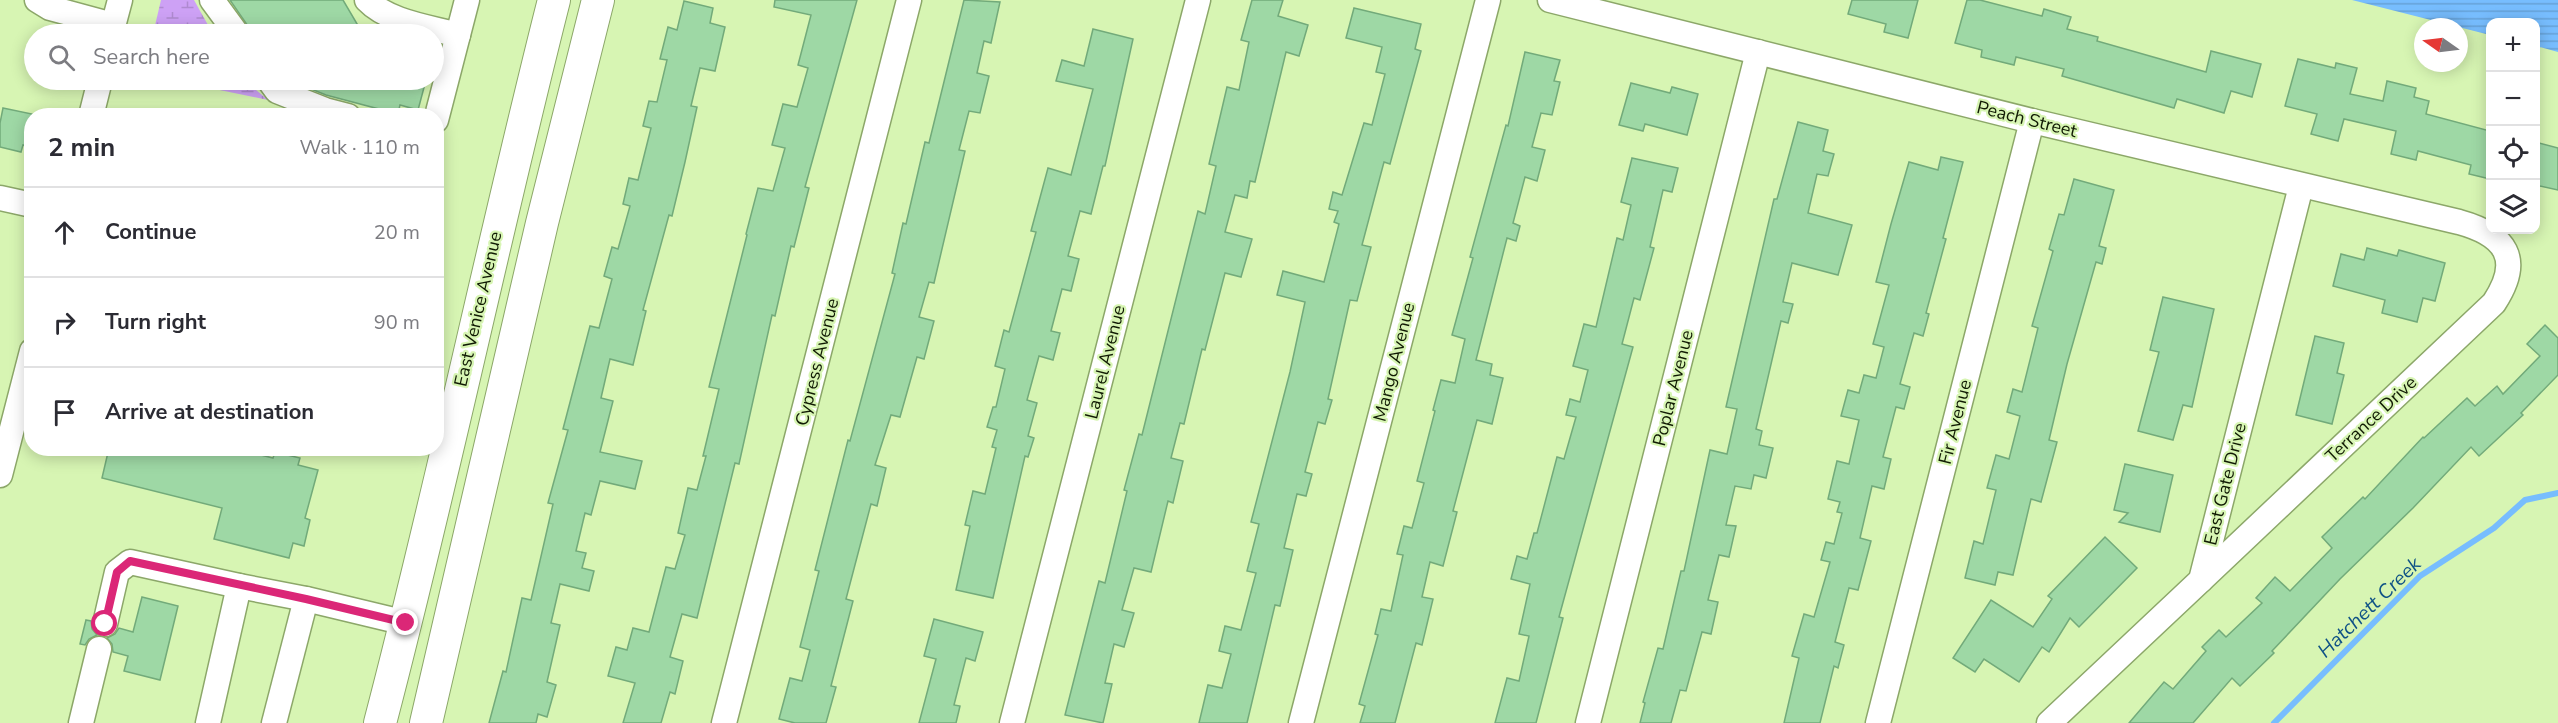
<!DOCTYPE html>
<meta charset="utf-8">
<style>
body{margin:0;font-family:"Nunito Sans",sans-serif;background:#f2f2f3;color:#2b2b33}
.controls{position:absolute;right:18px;top:18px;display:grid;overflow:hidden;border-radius:12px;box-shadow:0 3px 15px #0003}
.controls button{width:54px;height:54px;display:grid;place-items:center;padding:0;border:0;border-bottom:2px solid #e1e1e2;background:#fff;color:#2b2b33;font:30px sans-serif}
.compass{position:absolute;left:2414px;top:18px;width:54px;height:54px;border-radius:50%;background:#fff;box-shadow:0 3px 15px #0003;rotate:284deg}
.stop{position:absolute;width:18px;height:18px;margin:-14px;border:4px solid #db2777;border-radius:50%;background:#fff}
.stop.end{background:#db2777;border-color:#fff;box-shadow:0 2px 6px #0008}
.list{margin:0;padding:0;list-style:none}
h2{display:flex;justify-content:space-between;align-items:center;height:78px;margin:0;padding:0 24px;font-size:26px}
h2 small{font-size:20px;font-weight:400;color:#7c7c81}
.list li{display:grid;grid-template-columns:39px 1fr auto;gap:18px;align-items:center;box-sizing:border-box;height:90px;padding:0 24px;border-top:2px solid #e1e1e2}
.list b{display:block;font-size:22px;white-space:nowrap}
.list em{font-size:20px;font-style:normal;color:#7c7c81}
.icon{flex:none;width:33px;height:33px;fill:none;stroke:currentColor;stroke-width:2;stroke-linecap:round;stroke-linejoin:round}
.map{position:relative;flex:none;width:2558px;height:723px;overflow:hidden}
.search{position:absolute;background:#fff;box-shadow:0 3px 15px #0003;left:24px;top:24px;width:420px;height:66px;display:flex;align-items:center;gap:15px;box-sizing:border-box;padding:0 21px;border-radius:33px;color:#7c7c81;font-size:22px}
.panel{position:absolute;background:#fff;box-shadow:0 3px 15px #0003;left:24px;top:108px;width:420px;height:348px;border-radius:24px}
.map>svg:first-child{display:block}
.wetland{fill:url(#wetland-marsh)}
.water{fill:url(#water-rules)}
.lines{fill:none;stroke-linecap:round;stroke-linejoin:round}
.stream{stroke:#77bdfe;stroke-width:6}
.building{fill:#9ed8a5;stroke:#72aa7a;stroke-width:1.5}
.minor-casing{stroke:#8ca769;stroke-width:27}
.major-casing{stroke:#8ca769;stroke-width:34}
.minor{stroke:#fff;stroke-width:24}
.major{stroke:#fff;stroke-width:32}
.route{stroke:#db2777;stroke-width:8}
.labels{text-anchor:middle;stroke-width:4.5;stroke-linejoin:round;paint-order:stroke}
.street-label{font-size:18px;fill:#101a03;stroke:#d7f5b3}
.water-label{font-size:20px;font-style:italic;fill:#0f5286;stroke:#d7f5b3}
</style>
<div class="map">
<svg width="2558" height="723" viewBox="0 0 2558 723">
<defs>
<pattern id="wetland-marsh" width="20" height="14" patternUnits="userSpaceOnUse" patternTransform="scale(1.5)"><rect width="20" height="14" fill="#cda1f5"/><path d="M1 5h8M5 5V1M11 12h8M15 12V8" fill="none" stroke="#af8ad0"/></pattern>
<pattern id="water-rules" width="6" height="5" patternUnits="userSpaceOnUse" patternTransform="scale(1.5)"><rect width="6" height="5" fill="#77bdfe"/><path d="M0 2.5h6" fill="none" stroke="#66a2d8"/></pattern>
</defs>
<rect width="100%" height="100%" fill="#d7f5b3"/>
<g class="wetland">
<polygon points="161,0 194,0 213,34 153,34"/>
<polygon points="171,80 244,80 268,100"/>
</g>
<polygon class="water" points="2352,0 2558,0 2558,52 2536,46 2536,22 2490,22 2490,35"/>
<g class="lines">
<polyline class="stream" points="2274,723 2420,576 2494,528 2525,500 2558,493"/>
</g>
<g class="building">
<polygon points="230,0 343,0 363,34 251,34 248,26"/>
<polygon points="775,0 857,0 805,187 809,188 794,247 791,246 775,316 772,315 739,464 735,463 697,618 682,614 670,657 683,661 675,694 670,692 661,723 623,723 635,683 608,676 616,647 627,650 633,628 649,632 666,567 675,569 685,535 678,533 688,488 697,490 706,456 703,456 719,389 709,387 747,235 746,234 758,188 773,191 785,148 772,145 783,104 797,107 808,68 798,65 811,15 774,7"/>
<polygon points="964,0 1000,2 991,43 984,41 977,73 989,76 980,113 969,111 959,150 965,151 934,283 929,282 919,317 934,321 924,359 917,357 900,417 891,415 875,465 886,468 877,506 871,504 846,599 853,601 831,686 836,687 826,723 795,723 779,719 790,678 802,681 810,650 800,647 819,571 815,570 848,440 850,441 895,274 892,273 903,223 906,224 925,142 929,143"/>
<polygon points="1252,0 1283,0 1278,16 1308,25 1299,56 1286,52 1255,182 1250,181 1247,198 1235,195 1225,232 1252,239 1241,277 1225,273 1205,350 1202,349 1184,424 1180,423 1171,458 1183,461 1173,503 1168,501 1151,572 1134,568 1122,610 1134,613 1124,647 1114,644 1105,683 1112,684 1103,723 1065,715 1099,581 1105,583 1127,491 1124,490 1139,434 1142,435 1198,211 1205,214 1216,166 1209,164 1227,87 1239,90 1249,42 1241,40"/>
<polygon points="1852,0 1918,0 1908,38 1884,32 1886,24 1848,14"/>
<polygon points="1967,0 1980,0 2042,16 2044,9 2071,17 2067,29 2098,37 2097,41 2206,72 2211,51 2261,64 2252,97 2231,91 2224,113 2177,99 2174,108 2062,76 2064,69 2016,57 2014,65 1981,57 1982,50 1955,43"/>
<polygon points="684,1 713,8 710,23 725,27 715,71 700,68 691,106 697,107 685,162 672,216 669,215 643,310 646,311 633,365 610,359 601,398 613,401 600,452 642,461 635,489 600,481 591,515 585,513 576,551 586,553 582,568 594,571 589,591 560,584 551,623 560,625 547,682 556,685 547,717 538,714 536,723 489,723 503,671 506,672 522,598 531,600 553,504 548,503 568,430 563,429 590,326 599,328 612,279 604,276 612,247 618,249 630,206 623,204 629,178 638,180 651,128 643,126 649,101 657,102 667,60 660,59 668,27 677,30"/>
<polygon points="1354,8 1421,24 1415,49 1421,51 1390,164 1384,162 1362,245 1371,247 1357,301 1350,300 1328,399 1332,400 1325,424 1318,422 1305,472 1312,474 1306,496 1297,494 1284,548 1293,550 1280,606 1275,605 1247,723 1199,723 1208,685 1222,688 1231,654 1219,651 1225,626 1241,630 1256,573 1247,571 1259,524 1251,522 1290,372 1305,302 1277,295 1283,271 1324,282 1339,224 1334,222 1338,211 1329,209 1333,192 1342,195 1364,123 1372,125 1385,74 1376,72 1382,47 1346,38"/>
<polygon points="1093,29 1133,39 1105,166 1103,166 1091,214 1080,211 1068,256 1079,259 1071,291 1062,289 1051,331 1060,333 1053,360 1039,356 1027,400 1037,403 1028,436 1034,438 1028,457 1025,456 993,598 956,590 970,526 965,525 973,491 985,494 996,448 992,447 997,430 987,427 993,407 996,407 1005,369 995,366 1004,330 1009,332 1036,232 1031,231 1048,168 1071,175 1093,89 1056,81 1062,60 1084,66"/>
<polygon points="1525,52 1560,60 1554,81 1560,82 1552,115 1541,113 1532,147 1545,150 1537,181 1525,177 1513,223 1520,226 1516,241 1507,238 1476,360 1492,364 1490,375 1503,378 1492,424 1477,420 1453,511 1457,512 1443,566 1430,562 1422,597 1433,599 1422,645 1416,643 1395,723 1360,723 1365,706 1359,704 1378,635 1375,634 1381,609 1391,611 1403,555 1397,554 1404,526 1412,528 1424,483 1417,481 1435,411 1433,410 1441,380 1455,383 1465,339 1452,335 1473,258 1470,257 1506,125 1508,126"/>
<polygon points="2298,59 2335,68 2336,63 2357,68 2350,94 2383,101 2387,81 2416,88 2414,97 2429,101 2426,114 2490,131 2490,179 2469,174 2471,165 2418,151 2416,160 2391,154 2396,131 2344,119 2338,141 2311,134 2317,114 2285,106"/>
<polygon points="289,80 426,80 418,110 400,105 398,114 326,95"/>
<polygon points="1631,83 1670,93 1672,87 1698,94 1687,135 1645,124 1643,131 1619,125"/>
<polygon points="3,108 32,114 32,147 23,145 21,152 0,147 0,123"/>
<polygon points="1798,122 1828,130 1823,151 1834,154 1828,176 1817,174 1808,213 1852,225 1838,275 1792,263 1783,302 1793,304 1788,323 1781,321 1756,429 1762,431 1759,445 1773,448 1766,478 1754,475 1751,489 1735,486 1726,525 1736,526 1729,557 1719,555 1708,600 1718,602 1711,634 1702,632 1686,691 1680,690 1671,723 1640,723 1645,703 1643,702 1658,648 1663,649 1681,571 1684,571 1710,450 1727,454 1737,409 1726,407 1774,199 1777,199"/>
<polygon points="2535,142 2558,148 2558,190 2535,185"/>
<polygon points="1941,157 1963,162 1943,238 1946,239 1926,313 1929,314 1923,336 1914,333 1900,384 1910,387 1904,409 1896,407 1883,457 1891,459 1884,489 1872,486 1860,538 1871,541 1858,590 1849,588 1835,642 1844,645 1838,668 1834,666 1820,723 1784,723 1799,658 1792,656 1804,614 1814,617 1830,562 1821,560 1826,542 1834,544 1842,513 1837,512 1840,502 1828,499 1837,461 1849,464 1859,420 1841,416 1848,390 1859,393 1864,375 1876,378 1884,347 1873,344 1889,285 1876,282 1891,224 1909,162 1938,170"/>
<polygon points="1632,158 1678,168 1672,192 1663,190 1650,247 1654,248 1640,300 1634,298 1622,344 1633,347 1559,617 1563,618 1536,723 1495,723 1507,678 1519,681 1529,636 1519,634 1530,584 1511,579 1517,556 1527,559 1534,533 1537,533 1557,457 1564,459 1576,417 1566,415 1570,399 1580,402 1588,370 1573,366 1584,324 1596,327 1617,238 1623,240 1631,205 1621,202"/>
<polygon points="2074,179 2114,190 2099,246 2106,248 2102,264 2096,262 2067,364 2049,440 2057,442 2041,502 2031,499 2013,575 1998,572 1995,585 1965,578 1974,541 1983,544 1996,490 1987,488 1996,455 2009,459 2020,416 2007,412 2013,389 2022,392 2038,328 2032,326 2053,251 2049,249 2059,214 2064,215"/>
<polygon points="2367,248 2397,256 2399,250 2445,263 2435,301 2423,298 2417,322 2382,313 2385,300 2333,286 2341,254 2364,260"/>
<polygon points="2163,297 2214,309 2192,407 2183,405 2173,440 2138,431 2159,352 2150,350"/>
<polygon points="2545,325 2558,338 2558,375 2521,413 2523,415 2479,456 2471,447 2413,508 2340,579 2272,651 2274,653 2240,686 2232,678 2193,723 2129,723 2164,682 2173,689 2206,651 2202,647 2219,630 2226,637 2262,603 2256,598 2275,577 2290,591 2332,548 2322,537 2363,497 2365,499 2423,437 2424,438 2467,398 2475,406 2497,386 2503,394 2540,356 2527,344"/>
<polygon points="2315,336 2344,343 2337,373 2344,375 2332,424 2296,415"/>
<polygon points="109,448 234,448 273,458 275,452 300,458 298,465 318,470 305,518 310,520 304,546 293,543 289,558 214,539 222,508 102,478"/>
<polygon points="2125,464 2173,475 2160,532 2119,522 2128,513 2114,510"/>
<polygon points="2105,537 2137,568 2079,627 2070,618 2049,652 2042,647 2019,682 1984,659 1975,672 1953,658 1991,600 2033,627 2052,599 2048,596"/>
<polygon points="142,597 178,606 160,680 124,671 128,656 113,652 112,644 107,638 115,634 119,628 133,632"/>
<polygon points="934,619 983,632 975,661 966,658 954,705 960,706 956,723 919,723 936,659 924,656"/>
<polygon points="86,620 91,621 92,629 97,635 89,639 85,645 80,644"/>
</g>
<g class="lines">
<g class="minor-casing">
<g id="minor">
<polyline points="37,0 50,8 113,25"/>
<polyline points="212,0 237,34"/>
<path d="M367,0C388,22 429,27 458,35"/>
<path d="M1550,0L2032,121L2459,222C2506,235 2523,259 2494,303L2201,580"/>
<polyline points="111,34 120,0"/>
<polyline points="269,80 277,91 325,110 348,116"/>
<polyline points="91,116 100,80"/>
<polyline points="436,120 467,0"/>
<polyline points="0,198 32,205"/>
<polyline points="0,475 32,351"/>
<polyline points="105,624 117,572 130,562 239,586"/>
<polyline points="81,723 99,649"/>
<polyline points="208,723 239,586 306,599 406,623"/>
<polyline points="274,723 306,599"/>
<polyline points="724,723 909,0"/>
<polyline points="1012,723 1198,0"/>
<polyline points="1301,723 1488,0"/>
<polyline points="1588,723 1758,52"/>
<polyline points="1878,723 2032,121"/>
<polyline points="2049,723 2201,580 2301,186"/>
</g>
</g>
<g class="major-casing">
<g id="major">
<path d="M380,723C443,483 493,240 554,0"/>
<polyline points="426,723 542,223 598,0"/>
</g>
</g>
<use href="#minor" class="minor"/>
<use href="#major" class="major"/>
</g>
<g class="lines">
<polyline class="route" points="105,624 117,572 130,561 306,599 406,623"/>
</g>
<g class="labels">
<g class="street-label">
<text transform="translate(2027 119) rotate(14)" y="6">Peach Street</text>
<text transform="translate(478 309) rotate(-77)" y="6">East Venice Avenue</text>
<text transform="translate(817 362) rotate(-76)" y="6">Cypress Avenue</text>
<text transform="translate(1105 362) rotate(-76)" y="6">Laurel Avenue</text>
<text transform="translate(1394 362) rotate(-76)" y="6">Mango Avenue</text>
<text transform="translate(1673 388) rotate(-76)" y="6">Poplar Avenue</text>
<text transform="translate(2371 419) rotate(-43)" y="6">Terrance Drive</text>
<text transform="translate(1955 422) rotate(-76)" y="6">Fir Avenue</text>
<text transform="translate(2225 484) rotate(-76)" y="6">East Gate Drive</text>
</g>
<g class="water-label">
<text transform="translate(2369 607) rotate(-44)" y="7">Hatchett Creek</text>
</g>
</g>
</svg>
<div class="controls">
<button>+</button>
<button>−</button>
<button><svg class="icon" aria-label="locate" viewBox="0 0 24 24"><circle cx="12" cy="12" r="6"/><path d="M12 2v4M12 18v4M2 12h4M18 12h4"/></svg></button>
<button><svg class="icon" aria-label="layers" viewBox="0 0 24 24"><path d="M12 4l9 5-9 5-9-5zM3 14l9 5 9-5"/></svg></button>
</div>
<svg class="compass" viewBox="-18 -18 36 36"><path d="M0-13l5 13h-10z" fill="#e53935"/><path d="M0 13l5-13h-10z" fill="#7c7c81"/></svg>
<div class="stop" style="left:105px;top:624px"></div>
<div class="stop end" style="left:406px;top:623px"></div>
<div class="search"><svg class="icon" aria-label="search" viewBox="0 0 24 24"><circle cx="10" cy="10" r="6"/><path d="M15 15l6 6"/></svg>Search here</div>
<section class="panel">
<h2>2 min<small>Walk · 110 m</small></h2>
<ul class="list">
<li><svg class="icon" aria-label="ahead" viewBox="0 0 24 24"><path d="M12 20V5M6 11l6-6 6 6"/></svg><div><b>Continue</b></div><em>20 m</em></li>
<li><svg class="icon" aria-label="right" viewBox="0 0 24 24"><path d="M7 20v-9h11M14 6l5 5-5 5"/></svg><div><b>Turn right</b></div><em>90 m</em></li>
<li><svg class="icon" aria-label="arrive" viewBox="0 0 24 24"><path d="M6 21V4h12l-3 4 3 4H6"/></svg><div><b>Arrive at destination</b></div></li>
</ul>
</section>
</div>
